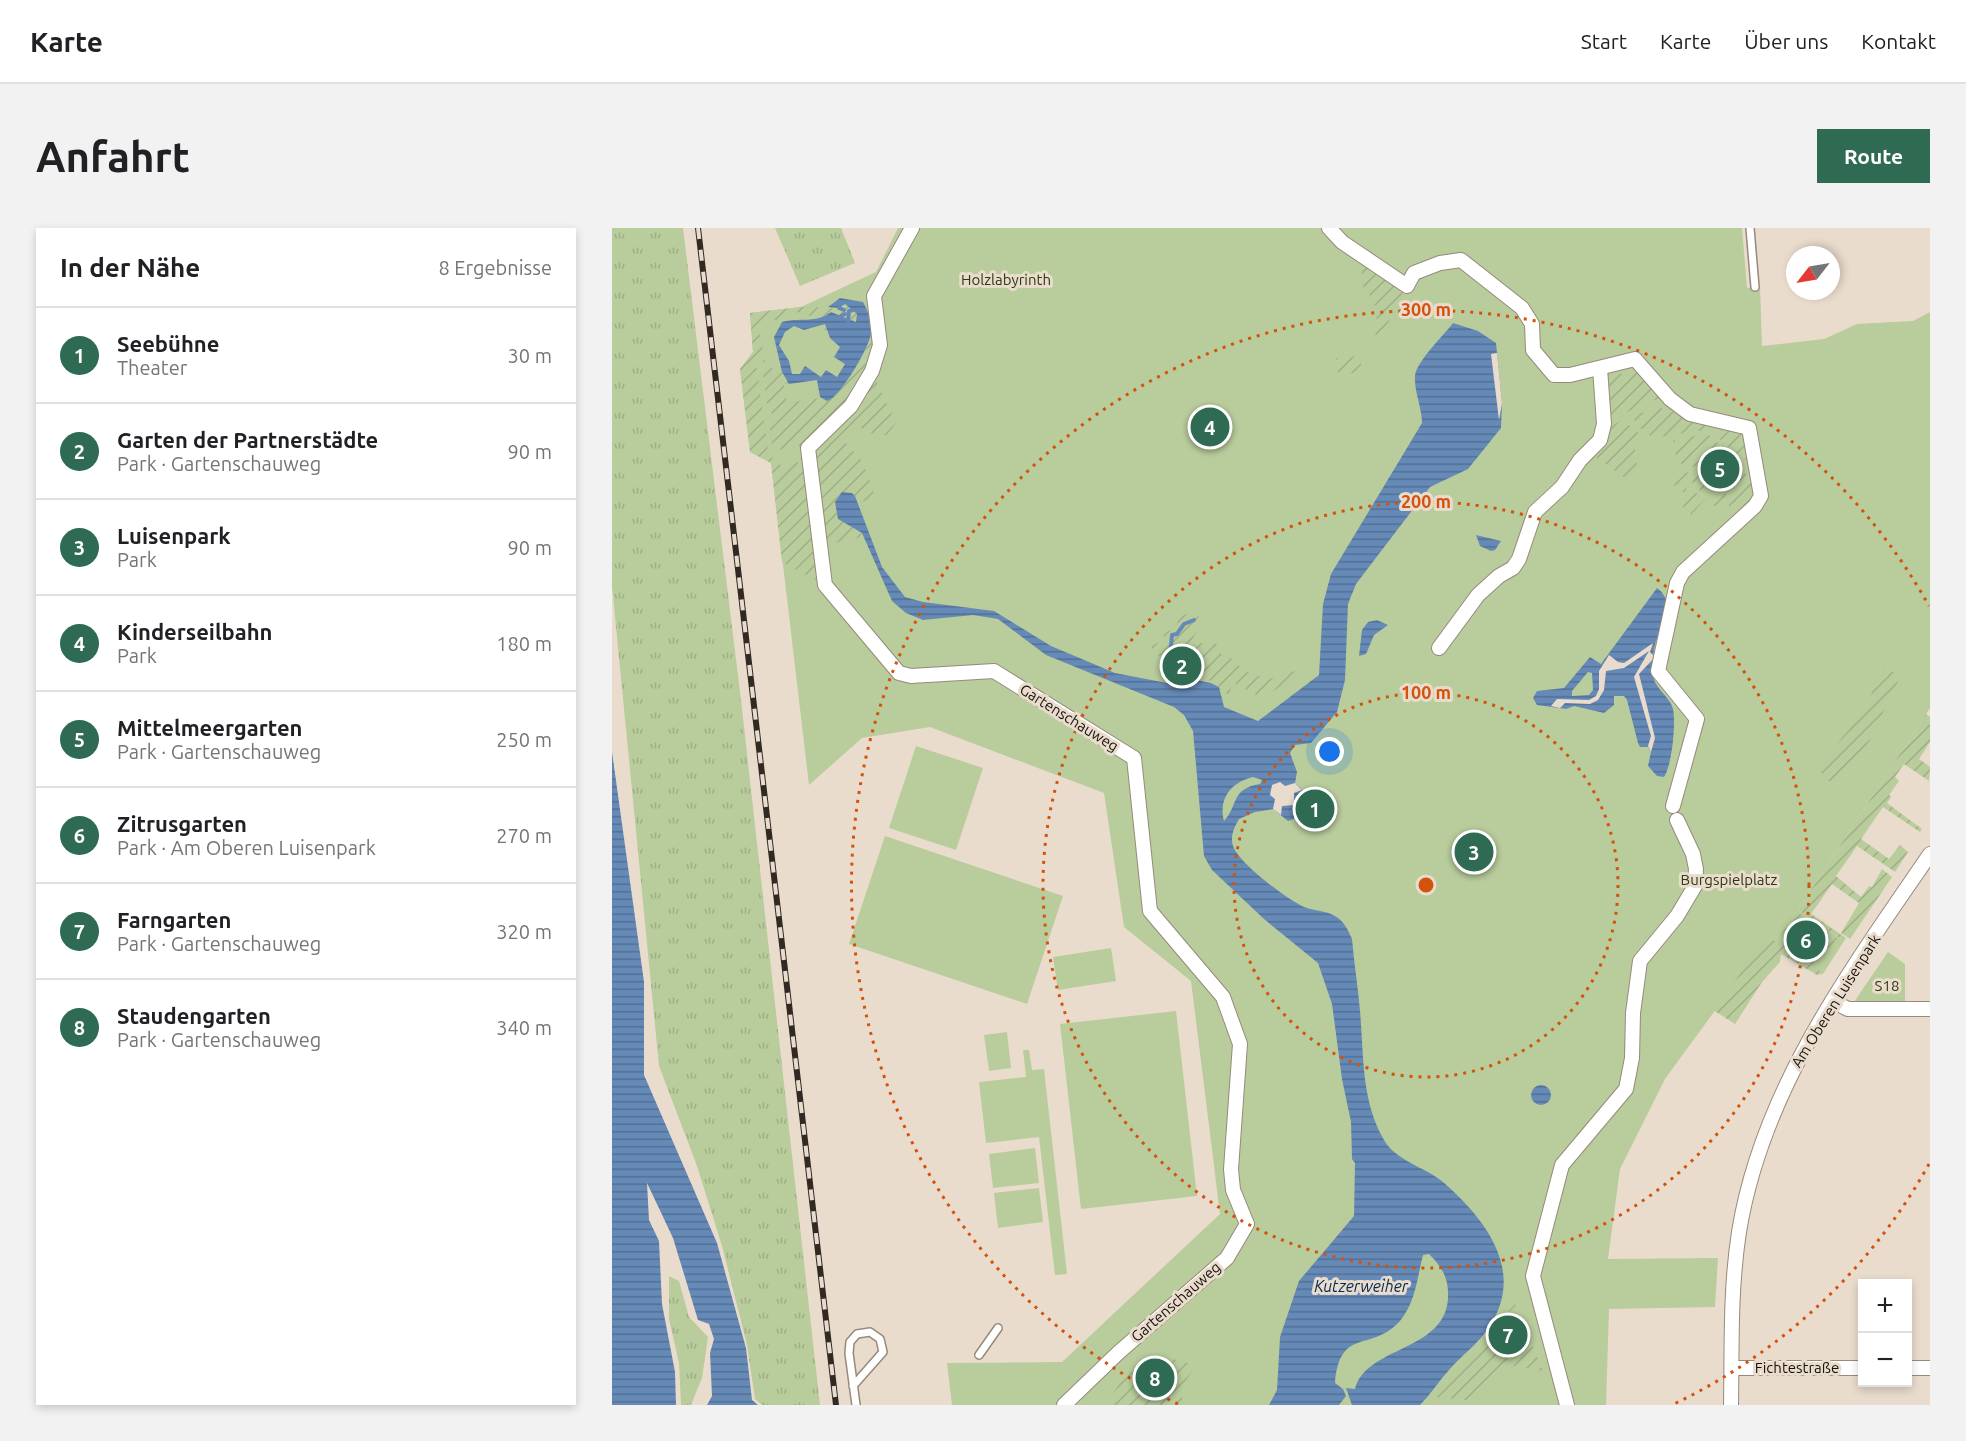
<!DOCTYPE html>
<html lang="de">
<meta charset="utf-8">
<style>
body{margin:0;font-family:Ubuntu,sans-serif;background:#f2f2f2;color:#202124}
.controls{position:absolute;right:18px;bottom:18px;display:grid;overflow:hidden;border-radius:0px;box-shadow:0 3px 9px #0003}
.controls button{width:54px;height:54px;display:grid;place-items:center;padding:0;border:0;border-bottom:2px solid #e0e0e0;background:#fff;color:#202124;font:30px sans-serif}
.compass{position:absolute;left:1174px;top:18px;width:54px;height:54px;border-radius:50%;background:#fff;box-shadow:0 3px 9px #0003;rotate:239deg}
.you{position:absolute;left:718px;top:524px;width:21px;height:21px;margin:-15px;border:4px solid #fff;border-radius:50%;background:#1a73e8;box-shadow:0 0 0 9px #1a73e833}
.badge{display:grid;place-items:center;width:39px;height:39px;border-radius:50%;background:#2f6a53;color:#fff;font-size:20px;font-weight:700}
.pin{position:absolute;translate:-50% -50%;border:3px solid #fff;box-shadow:0 2px 6px #0006}
.list{margin:0;padding:0;list-style:none}
h2{display:flex;justify-content:space-between;align-items:center;height:78px;margin:0;padding:0 24px;font-size:26px}
h2 small{font-size:20px;font-weight:400;color:#757577}
.list li{display:grid;grid-template-columns:39px 1fr auto;gap:18px;align-items:center;box-sizing:border-box;height:96px;padding:0 24px;border-top:2px solid #e0e0e0}
.list b{display:block;font-size:22px;white-space:nowrap}
.list p{margin:0;font-size:20px;white-space:nowrap;color:#757577}
.list em{font-size:20px;font-style:normal;color:#757577}
.map{position:relative;flex:none;width:1318px;height:1177px;overflow:hidden;border-radius:0px}
header{display:flex;align-items:center;gap:36px;box-sizing:border-box;height:84px;padding:0 30px;background:#fff;border-bottom:2px solid #e0e0e0}
header strong{font-size:28px}
nav{display:flex;gap:33px;margin-inline-start:auto;font-size:21px}
.intro{display:flex;align-items:center;justify-content:space-between;box-sizing:border-box;height:144px;padding:0 36px}
h1{margin:0;font-size:42px}
.button{padding:15px 27px;border-radius:0px;background:#2f6a53;color:#fff;font-size:21px;font-weight:700}
main{display:flex;gap:36px;padding:0 36px}
aside{flex:1;background:#fff;border-radius:0px;box-shadow:0 3px 9px #0003}
.map>svg:first-child{display:block}
.grass{fill:url(#grass-tufts)}
.park{fill:#b9cc9c}
.garden{fill:url(#garden-furrows)}
.water{fill:url(#water-rules);fill-rule:evenodd}
.pier{fill:#eadccd}
.lines{fill:none;stroke-linecap:round;stroke-linejoin:round}
.stream{stroke:#668ab7;stroke-width:4}
.lane-casing{stroke:#968a7b;stroke-width:10}
.street-casing{stroke:#968a7b;stroke-width:16}
.lane{stroke:#fff;stroke-width:7}
.street{stroke:#fff;stroke-width:14}
.rail-casing{stroke:#312a24;stroke-width:6}
.rail{stroke:#eadccd;stroke-width:4;stroke-dasharray:11;stroke-linecap:butt}
.ring{fill:none;stroke:#d3520c;stroke-width:3;stroke-dasharray:3 6}
.labels{text-anchor:middle;stroke-width:6;stroke-linejoin:round;paint-order:stroke}
.park-label{font-size:15px;fill:#2b390f;stroke:#eadccd}
.street-label{font-size:15px;fill:#16110c;stroke:#eadccd}
.water-label{font-size:16px;font-style:italic;fill:#032853;stroke:#eadccd}
.centre{fill:#d3520c;stroke:#eadccd;stroke-width:3}
.ring-label{font-size:18px;text-anchor:middle;font-weight:bold;fill:#d3520c;stroke:#eadccd;stroke-width:6;stroke-linejoin:round;paint-order:stroke}
</style>
<header>
<strong>Karte</strong>
<nav><a>Start</a><a>Karte</a><a>Über uns</a><a>Kontakt</a></nav>
</header>
<div class="intro"><h1>Anfahrt</h1><a class="button">Route</a></div>
<main>
<aside>
<h2>In der Nähe<small>8 Ergebnisse</small></h2>
<ul class="list">
<li><span class="badge">1</span><div><b>Seebühne</b><p>Theater</p></div><em>30 m</em></li>
<li><span class="badge">2</span><div><b>Garten der Partnerstädte</b><p>Park · Gartenschauweg</p></div><em>90 m</em></li>
<li><span class="badge">3</span><div><b>Luisenpark</b><p>Park</p></div><em>90 m</em></li>
<li><span class="badge">4</span><div><b>Kinderseilbahn</b><p>Park</p></div><em>180 m</em></li>
<li><span class="badge">5</span><div><b>Mittelmeergarten</b><p>Park · Gartenschauweg</p></div><em>250 m</em></li>
<li><span class="badge">6</span><div><b>Zitrusgarten</b><p>Park · Am Oberen Luisenpark</p></div><em>270 m</em></li>
<li><span class="badge">7</span><div><b>Farngarten</b><p>Park · Gartenschauweg</p></div><em>320 m</em></li>
<li><span class="badge">8</span><div><b>Staudengarten</b><p>Park · Gartenschauweg</p></div><em>340 m</em></li>
</ul>
</aside>
<div class="map">
<svg width="1318" height="1177" viewBox="0 0 1318 1177">
<defs>
<pattern id="grass-tufts" width="24" height="20" patternUnits="userSpaceOnUse" patternTransform="scale(1.5)"><rect width="24" height="20" fill="#b9cc9c"/><path d="M3 7l-1-3M5 7V3M7 7l1-3M15 17l-1-3M17 17v-4M19 17l1-3" fill="none" stroke="#9eae85"/></pattern>
<pattern id="garden-furrows" width="10" height="10" patternUnits="userSpaceOnUse" patternTransform="scale(1.5)"><rect width="10" height="10" fill="#b9cc9c"/><path d="M-1 1l2-2M0 10L10 0M9 11l2-2" fill="none" stroke="#9eae85"/></pattern>
<pattern id="water-rules" width="6" height="5" patternUnits="userSpaceOnUse" patternTransform="scale(1.5)"><rect width="6" height="5" fill="#668ab7"/><path d="M0 2.5h6" fill="none" stroke="#536f93"/></pattern>
</defs>
<rect width="100%" height="100%" fill="#eadccd"/>
<g class="grass">
<polygon points="0,0 71,0 129,472 208,1177 150,1177 143,1171 135,1117 110,1018 85,938 47,838 0,358"/>
<polygon points="163,0 229,0 243,35 188,58"/>
<polygon points="57,1048 67,1053 77,1089 96,1109 90,1150 79,1177 69,1177 67,1135 57,1091"/>
</g>
<g class="park">
<polygon points="286,0 1130,0 1135,60 1148,58 1150,118 1212,111 1245,96 1301,93 1318,84 1318,480 1186,682 1232,713 1211,746 1156,710 1053,851 1008,941 996,1031 1106,1030 1103,1079 997,1081 994,1177 340,1177 335,1135 450,1134 608,986 579,753 512,699 492,565 318,499 250,510 197,557 159,235 138,224 128,141 141,124 138,85 189,79 264,44"/>
<polygon points="304,518 371,540 344,622 277,600"/>
<polygon points="273,608 451,668 415,776 237,716"/>
<polygon points="499,720 504,753 446,762 441,729"/>
<polygon points="1276,724 1293,736 1293,776 1244,777 1242,774"/>
<polygon points="564,783 585,968 469,981 448,796"/>
<polygon points="395,804 399,840 377,843 372,807"/>
<polygon points="411,822 417,822 420,842 432,841 455,1046 443,1047 427,909 374,915 367,854 414,849"/>
<polygon points="423,920 427,955 381,960 377,926"/>
<polygon points="427,960 431,994 386,1000 382,965"/>
</g>
<g class="garden">
<polygon points="749,36 785,57 791,64 766,116 762,101 765,95 764,80 758,67 752,68"/>
<path d="M232,76L245,86L246,92L229,106H213L214,103L206,96L202,97L201,87L195,88L190,84L176,85V91L169,95L156,88L147,102L153,134L144,135L157,230L167,229L168,237L189,234L187,217L161,223L156,191L160,190L159,181H156L150,141L162,140L163,145L179,143L183,145L185,154L172,156L175,175L209,170L215,173C230,167 256,122 259,106C261,100 257,89 255,83L267,103L274,126L262,148L284,195L275,207L256,205L248,199L241,200L233,207L232,213L250,232L263,269L246,275L243,268L246,301L250,305L248,310L239,309L209,321L213,357L170,334L159,235L138,224L128,141L141,124L138,85L189,79L227,80Z"/>
<polygon points="747,128 751,144 726,147 724,130"/>
<path d="M1022,144L1030,148L1050,169L1003,189L998,186C994,171 993,159 1003,147Z"/>
<polygon points="1047,180 1056,181 1072,191 1097,197 1098,201 1041,210 1024,197 1022,191 1029,185"/>
<polygon points="1010,192 1031,208 1022,216 1025,236 1014,251 981,227 996,214 1000,198"/>
<path d="M1106,200L1128,205L1133,212L1137,231L1130,232C1122,224 1113,216 1105,208Z"/>
<path d="M1095,205L1120,228L1121,236L1122,243L1111,275L1106,279L1098,276L1104,258C1098,238 1088,240 1070,237L1062,224L1061,213Z"/>
<polygon points="1067,240 1078,246 1091,247 1098,255 1096,266 1085,261 1081,254 1073,258 1076,266 1084,265 1093,271 1079,287 1067,275 1074,266 1057,253"/>
<polygon points="1128,243 1138,247 1141,273 1132,283 1117,278 1121,255"/>
<path d="M582,384L589,391V399L581,409L591,416L598,413L605,416L609,426C619,428 622,434 630,440C637,447 648,448 658,451L671,445L685,443C678,455 661,465 646,468L620,454L617,468C611,461 602,452 591,451C586,450 582,454 577,453C565,451 546,427 538,418L550,413L553,405L563,400L568,388Z"/>
<polygon points="1272,438 1288,449 1249,530 1219,555 1205,540 1250,486"/>
<polygon points="1314,486 1318,489 1318,514 1307,531 1318,539 1317,553 1292,536 1283,549 1287,553 1277,567 1279,569 1275,575 1310,601 1308,604 1271,579 1249,611 1277,631 1288,617 1296,624 1283,644 1245,618 1224,648 1249,669 1257,658 1260,659 1270,641 1280,649 1238,711 1229,705 1247,675 1220,656 1199,686 1234,710 1232,713 1186,682"/>
<polygon points="1184,683 1225,710 1205,741 1211,746 1205,747 1169,726 1168,734 1150,754 1123,796 1101,782 1156,709 1164,714"/>
<polygon points="903,1076 931,1143 902,1138 880,1150 864,1173 822,1169"/>
<path d="M549,1129L572,1133L583,1139L566,1164L575,1177H498C504,1151 523,1135 549,1129Z"/>
</g>
<g class="water">
<path d="M228,70L251,74C256,82 260,96 259,105C258,119 227,171 215,173L208,169L205,152L177,156L170,144L162,109L170,94C186,89 204,96 219,84L244,94L245,86L233,76L227,80L216,79ZM213,96L218,110L228,119L222,129L233,136L225,149L214,142L209,149L193,138L188,146H180L177,133L167,117L173,104L182,98L192,102Z"/>
<path d="M841,95L866,103L884,115L890,175L889,200L856,241L818,259L744,356L736,376L733,452L725,484L699,515L683,517L678,525L685,544L683,555L697,568L694,587L676,593L661,581L643,584L627,591C622,600 618,608 621,618C627,635 671,668 688,677C698,683 713,682 723,688C732,693 736,702 740,711C742,735 746,759 748,783C752,828 749,872 772,912C784,933 813,939 831,954C877,994 917,1049 872,1106C862,1119 848,1129 837,1142C827,1153 819,1166 808,1177H740L734,1160L743,1161C754,1118 832,1124 836,1071C837,1051 831,1040 817,1026L811,1027C805,1050 804,1073 788,1093C759,1125 728,1098 723,1155L731,1161L734,1168L727,1177H657L665,1162L668,1109L687,1053L742,988L743,935L740,931L739,894L730,851L720,776L706,735L652,691L600,642L592,628L581,503L572,487L562,479L434,427L386,391L361,387L311,392L294,385L280,373L250,305L226,291L223,274L230,264L240,265L243,268L270,339L293,369L311,374L382,383L439,418L503,445L560,456L563,452L557,438L568,449L599,455L607,459L612,479L646,493L707,447L711,376L719,346L810,195C810,180 802,163 803,148C804,134 832,107 841,95ZM641,549L650,552L648,556C618,561 627,577 612,593C606,570 620,554 641,549Z"/>
<polygon points="864,307 889,313 883,322 879,323 868,318"/>
<path d="M1045,360C1064,374 1052,395 1044,413C1041,421 1039,446 1043,454C1048,464 1058,470 1061,481C1064,496 1060,537 1052,549L1045,548L1036,538L1039,524L1036,519H1028L1026,515L1015,472L1012,468H1002V477L992,485L962,478L954,481L925,477L921,470L925,463L952,460L978,429L989,436ZM976,444L980,445L981,462L977,467L960,468V463Z"/>
<polygon points="765,392 776,397 762,407 754,426 747,428 750,402 756,394"/>
<polygon points="0,524 32,754 32,847 105,1015 134,1120 140,1172 146,1177 95,1177 100,1168 98,1125 102,1111 97,1096 86,1092 61,1010 35,955 37,992 47,1013 50,1076 63,1144 64,1177 0,1177"/>
<circle cx="929" cy="867" r="10"/>
</g>
<g class="pier">
<polygon points="885,125 890,175 887,192 879,126"/>
<polygon points="1041,415 1038,424 1043,429 1027,446 1043,510 1039,524 1036,518 1039,508 1022,449 1037,423 1012,440 994,443 992,462 986,472 978,476 953,475 948,480 939,478 945,471 977,472 984,468 987,461 987,443 997,427 1006,434 1012,435"/>
<polygon points="668,554 673,558 683,555 690,562 682,565 682,577 670,578 669,587 661,581 663,571 658,567 660,557"/>
</g>
<g class="lines">
<g class="stream">
<polyline points="227,80 232,82"/>
<polyline points="229,88 233,86"/>
<polyline points="236,93 237,83 241,82"/>
<polyline points="560,441 558,429 560,407 565,406 572,396 582,392"/>
</g>
<g class="lane-casing">
<g id="lane">
<polyline points="1138,0 1143,59"/>
<polyline points="367,1127 386,1100"/>
<polyline points="241,1158 271,1124 268,1111 258,1104 245,1106 238,1114 237,1125 244,1177"/>
</g>
</g>
<g class="street-casing">
<g id="street">
<polyline points="300,0 262,68 268,117 260,143 239,178 196,220 213,357 287,445 299,448 382,443 522,530 538,683 611,769 628,816 619,941 621,962 635,996 615,1030 506,1125 452,1177"/>
<polyline points="717,0 730,14 795,58 802,45 828,35 849,32 910,80 920,96 921,122 942,147 958,147 1023,131 1058,171 1078,186 1137,200 1149,268 1143,278 1071,344 1065,355 1046,443 1085,491 1061,578"/>
<polyline points="827,420 866,367 887,348 901,340 907,331 923,284 950,259 968,232 988,212 992,196 988,140"/>
<polyline points="1220,773 1236,781 1318,781"/>
<polyline points="1120,1140 1250,1140"/>
<polyline points="1296,1140 1318,1140"/>
<polyline points="955,1177 921,1048 950,937 1014,861 1020,830 1021,785 1028,733 1065,688 1083,658 1084,641 1081,626 1065,592"/>
<path d="M1119,1177C1120,1119 1118,1062 1127,1004C1150,861 1238,743 1318,626"/>
</g>
</g>
<use href="#lane" class="lane"/>
<use href="#street" class="street"/>
<g class="rail-casing">
<polyline id="rail" points="86,0 224,1177"/>
</g>
<use href="#rail" class="rail"/>
</g>
<g class="ring">
<circle cx="814" cy="657" r="192"/>
<circle cx="814" cy="657" r="383"/>
<path d="M1317 936A575 575 0 0 1 1062 1176M566 1176A575 575 0 1 1 1317 378"/>
</g>
<g class="labels">
<g class="park-label">
<text x="394" y="57">Holzlabyrinth</text>
<text x="1117" y="657">Burgspielplatz</text>
<text x="1275" y="763">S18</text>
</g>
<g class="street-label">
<text transform="translate(457 490) rotate(32)" y="5">Gartenschauweg</text>
<text transform="translate(1224 773) rotate(-58)" y="5">Am Oberen Luisenpark</text>
<text transform="translate(564 1074) rotate(-41)" y="5">Gartenschauweg</text>
<text x="1185" y="1145">Fichtestraße</text>
</g>
<g class="water-label">
<text x="749" y="1064">Kutzerweiher</text>
</g>
</g>
<circle cx="814" cy="657" r="9" class="centre"/>
<g class="ring-label">
<text x="814" y="88">300 m</text>
<text x="814" y="280">200 m</text>
<text x="814" y="471">100 m</text>
</g>
</svg>
<div class="controls">
<button>+</button>
<button>−</button>
</div>
<svg class="compass" viewBox="-18 -18 36 36"><path d="M0-13l5 13h-10z" fill="#e53935"/><path d="M0 13l5-13h-10z" fill="#757577"/></svg>
<div class="you"></div>
<div class="pin badge" style="left:703px;top:581px">1</div>
<div class="pin badge" style="left:570px;top:438px">2</div>
<div class="pin badge" style="left:862px;top:624px">3</div>
<div class="pin badge" style="left:598px;top:199px">4</div>
<div class="pin badge" style="left:1108px;top:241px">5</div>
<div class="pin badge" style="left:1194px;top:712px">6</div>
<div class="pin badge" style="left:896px;top:1107px">7</div>
<div class="pin badge" style="left:543px;top:1150px">8</div>
</div>
</main>
